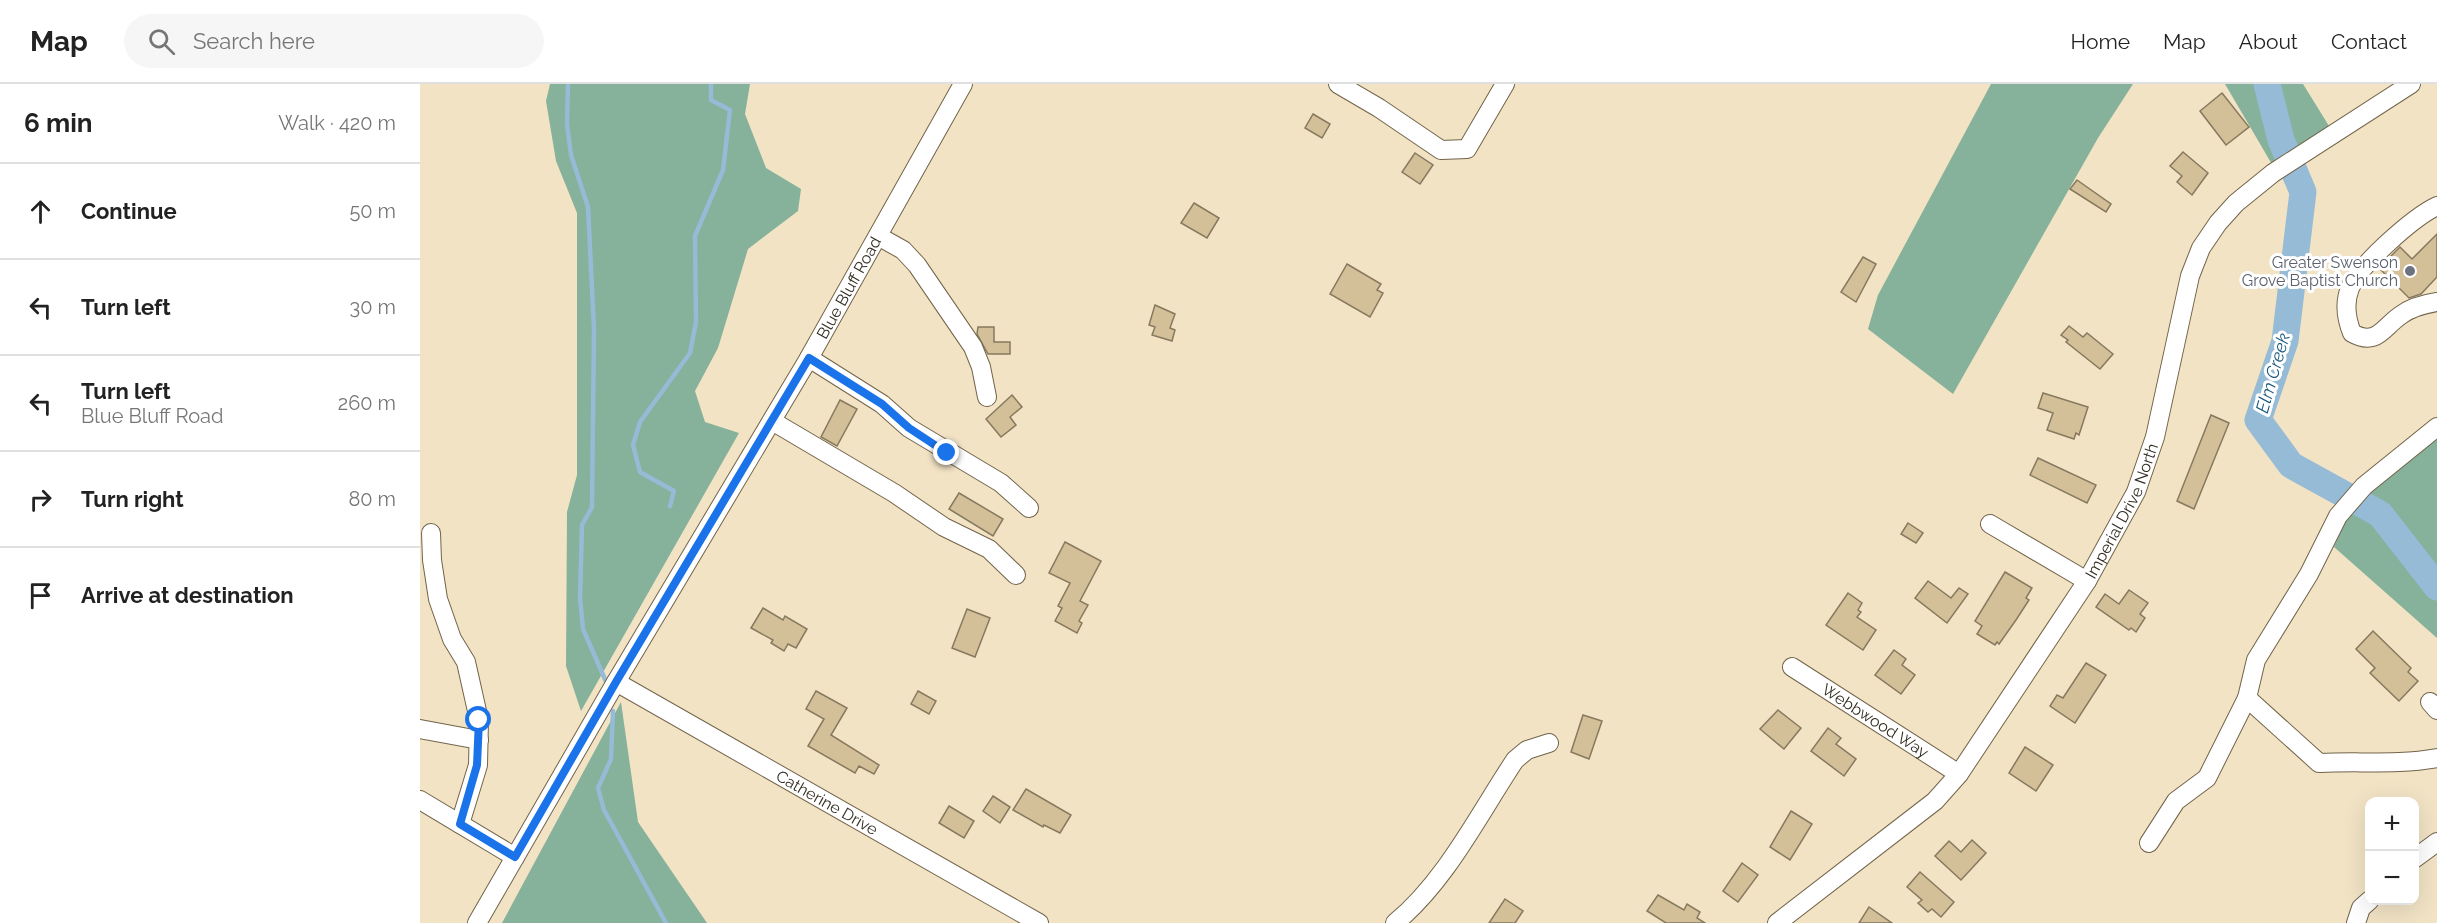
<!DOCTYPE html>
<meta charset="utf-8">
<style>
body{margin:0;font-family:Raleway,sans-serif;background:#f6f6f6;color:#222}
.controls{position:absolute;right:18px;bottom:18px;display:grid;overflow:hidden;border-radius:12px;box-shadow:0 6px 24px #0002}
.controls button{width:54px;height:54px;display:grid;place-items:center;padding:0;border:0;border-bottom:2px solid #e0e0e0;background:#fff;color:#222;font:30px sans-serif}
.stop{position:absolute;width:18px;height:18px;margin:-14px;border:4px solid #1a73e8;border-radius:50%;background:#fff}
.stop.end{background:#1a73e8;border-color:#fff;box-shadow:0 2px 6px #0008}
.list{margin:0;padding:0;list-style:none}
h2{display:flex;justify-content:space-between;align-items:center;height:78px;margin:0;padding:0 24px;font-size:26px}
h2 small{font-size:20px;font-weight:400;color:#767676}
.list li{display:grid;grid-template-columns:39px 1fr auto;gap:18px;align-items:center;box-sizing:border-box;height:96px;padding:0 24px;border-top:2px solid #e0e0e0}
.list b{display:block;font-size:22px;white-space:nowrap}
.list p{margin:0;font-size:20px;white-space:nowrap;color:#767676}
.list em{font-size:20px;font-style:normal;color:#767676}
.icon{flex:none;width:33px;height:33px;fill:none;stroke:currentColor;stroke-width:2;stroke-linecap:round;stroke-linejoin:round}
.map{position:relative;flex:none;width:2017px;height:839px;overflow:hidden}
header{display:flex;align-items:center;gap:36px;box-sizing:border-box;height:84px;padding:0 30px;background:#fff;border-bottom:2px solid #e0e0e0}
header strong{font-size:28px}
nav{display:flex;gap:33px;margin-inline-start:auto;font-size:21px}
.search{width:420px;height:54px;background:#f6f6f6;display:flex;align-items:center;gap:15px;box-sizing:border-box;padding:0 21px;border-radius:33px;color:#767676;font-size:22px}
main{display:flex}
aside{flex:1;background:#fff}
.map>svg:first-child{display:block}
.forest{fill:#86b19a}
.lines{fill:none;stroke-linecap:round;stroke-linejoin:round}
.stream{stroke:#95bbd7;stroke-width:4.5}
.river{stroke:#95bbd7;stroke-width:27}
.building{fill:#d3bf98;stroke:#87795e;stroke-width:1.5}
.minor-casing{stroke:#72644a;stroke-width:20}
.minor{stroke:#fff;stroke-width:18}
.route{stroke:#1a73e8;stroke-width:8}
.worship-dot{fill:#6b7280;stroke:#fff;stroke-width:2}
.labels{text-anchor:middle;stroke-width:6;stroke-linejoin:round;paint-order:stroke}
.worship-label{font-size:16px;fill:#5b616d;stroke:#fff;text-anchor:end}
.street-label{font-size:16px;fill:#322c21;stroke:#fff}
.water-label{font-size:18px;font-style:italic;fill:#19587d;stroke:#fff}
</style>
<header>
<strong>Map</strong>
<div class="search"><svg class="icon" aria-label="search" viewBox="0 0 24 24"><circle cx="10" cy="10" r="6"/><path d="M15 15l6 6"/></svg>Search here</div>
<nav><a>Home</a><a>Map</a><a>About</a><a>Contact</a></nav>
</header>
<main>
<aside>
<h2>6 min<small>Walk · 420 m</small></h2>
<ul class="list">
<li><svg class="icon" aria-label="ahead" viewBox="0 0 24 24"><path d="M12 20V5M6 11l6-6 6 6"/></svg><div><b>Continue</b></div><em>50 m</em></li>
<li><svg class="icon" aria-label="left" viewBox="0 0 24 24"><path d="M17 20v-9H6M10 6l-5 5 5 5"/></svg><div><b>Turn left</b></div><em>30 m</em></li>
<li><svg class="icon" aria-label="left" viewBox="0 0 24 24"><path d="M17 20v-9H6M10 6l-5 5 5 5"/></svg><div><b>Turn left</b><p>Blue Bluff Road</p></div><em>260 m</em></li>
<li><svg class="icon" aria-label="right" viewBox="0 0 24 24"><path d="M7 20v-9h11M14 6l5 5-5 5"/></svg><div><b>Turn right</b></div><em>80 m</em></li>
<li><svg class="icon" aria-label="arrive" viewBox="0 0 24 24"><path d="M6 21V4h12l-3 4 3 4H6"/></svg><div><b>Arrive at destination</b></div></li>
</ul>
</aside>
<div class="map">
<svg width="2017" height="839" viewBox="0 0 2017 839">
<rect width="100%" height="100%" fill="#f2e3c5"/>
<g class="forest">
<polygon points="130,0 330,0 325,30 346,84 381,105 378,127 328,165 298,264 275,307 285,338 319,349 161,627 146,582 147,428 157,391 157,129 136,77 126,17"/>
<polygon points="1571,0 1713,0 1678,54 1533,310 1448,245 1458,211"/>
<polygon points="1805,0 1883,0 1909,42 1853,82"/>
<polygon points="2017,352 2017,554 1914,463 1929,427 1964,395"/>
<polygon points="201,618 218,738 287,839 82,839"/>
</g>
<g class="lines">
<g class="stream">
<polyline points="148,0 147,40 151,71 168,123 174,245 172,423 162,441 160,514 163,545 187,600"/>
<polyline points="250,422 254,407 220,388 213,361 220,338 270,269 276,238 275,152 303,86 310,26 291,16 291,0"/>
<polyline points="193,627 191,675 178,704 184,726 246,839"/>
</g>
<polyline class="river" points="1847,0 1861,56 1883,108 1865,257 1838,336 1871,381 1960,430 2017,503"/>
</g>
<g class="building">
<polygon points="1802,9 1829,43 1806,61 1780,27"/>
<polygon points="893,30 910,40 902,54 885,44"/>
<polygon points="1763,68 1788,89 1772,111 1757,98 1762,92 1750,82"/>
<polygon points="995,69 1013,81 1000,100 982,88"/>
<polygon points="1657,96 1691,120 1686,128 1650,105"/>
<polygon points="774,119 799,134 787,154 761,139"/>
<polygon points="2017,150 2017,193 2001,210 1989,214 1959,184 1980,163 1992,175"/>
<polygon points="1443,173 1456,180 1436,218 1421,208"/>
<polygon points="927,180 961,200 957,206 963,209 950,233 910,210"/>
<polygon points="735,221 755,230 750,244 755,246 752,257 732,251 735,243 729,241"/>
<polygon points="1649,242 1663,253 1667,249 1693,270 1680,285 1646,258 1648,256 1641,251"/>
<polygon points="558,243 574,243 574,258 590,258 590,270 568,270 557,250"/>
<polygon points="1623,309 1668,323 1659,351 1656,349 1654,355 1627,346 1633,329 1618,324"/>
<polygon points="592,311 602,323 590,333 596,341 581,353 566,335"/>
<polygon points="420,316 437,325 417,362 401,353"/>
<polygon points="1791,331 1809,339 1774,425 1757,417"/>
<polygon points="1618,374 1676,401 1667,419 1610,391"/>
<polygon points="539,409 583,435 573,452 529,425"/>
<polygon points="1488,439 1503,449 1496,459 1481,450"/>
<polygon points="645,458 681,477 660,517 668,521 659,537 662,539 657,549 635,537 642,524 638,522 650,499 629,489"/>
<polygon points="1585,488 1612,504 1606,514 1609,516 1596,536 1579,560 1577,558 1575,561 1557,550 1562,542 1555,537"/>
<polygon points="1508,497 1531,514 1539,504 1548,510 1527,539 1495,514"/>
<polygon points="1709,506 1728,519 1720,530 1725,534 1716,548 1711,544 1709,546 1676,523 1685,510 1699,520"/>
<polygon points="1428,509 1442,519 1438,526 1441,528 1437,533 1456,546 1443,566 1406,541"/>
<polygon points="343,524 363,536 365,532 387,545 376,564 368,560 364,567 351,559 353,556 331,544"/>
<polygon points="547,525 570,534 555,573 532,564"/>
<polygon points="1953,547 1991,584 1988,588 1998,597 1979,617 1950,589 1955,584 1936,565"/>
<polygon points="1474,566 1486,575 1482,581 1495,591 1481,610 1455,591"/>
<polygon points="1666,579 1686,591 1655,639 1630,622 1637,611 1643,614"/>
<polygon points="396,607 427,624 411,651 459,681 454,690 439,682 435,689 388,662 404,635 386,625"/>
<polygon points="498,607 516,617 509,630 491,620"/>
<polygon points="1358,626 1381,644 1364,665 1340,645"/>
<polygon points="1163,631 1182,637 1169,675 1151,668"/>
<polygon points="1408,644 1421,654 1416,660 1436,675 1424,692 1391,667"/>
<polygon points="1605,663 1633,681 1616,707 1589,689"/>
<polygon points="606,705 651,731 640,749 624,741 623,743 593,726"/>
<polygon points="573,712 590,723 580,739 563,727"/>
<polygon points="529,722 554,737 544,754 519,739"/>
<polygon points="1371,727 1392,740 1370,776 1350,763"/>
<polygon points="1552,756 1566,769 1541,796 1515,772 1529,757 1541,768"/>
<polygon points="1322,779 1338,791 1318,818 1303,807"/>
<polygon points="1500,788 1534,818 1521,833 1512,825 1508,828 1498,819 1502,816 1487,803"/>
<polygon points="1238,811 1264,826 1267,820 1280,828 1277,834 1285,839 1246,839 1227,827"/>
<polygon points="1085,815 1103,827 1095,839 1069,839"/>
<polygon points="1449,823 1472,839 1439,839"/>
</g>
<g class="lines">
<g class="minor-casing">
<g id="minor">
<polyline points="918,0 959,24 1021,66 1047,65 1085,0"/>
<path d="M2017,122C1994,133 1940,180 1930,204C1924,219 1926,234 1932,249C1957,263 1963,243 1981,231C1992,223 2004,220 2017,218"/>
<polyline points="458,152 483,166 497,181 553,263 561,283 567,313"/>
<polyline points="389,274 462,320 489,344 581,399 609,424"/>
<polyline points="352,337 474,409 524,443 569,465 596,491"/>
<polyline points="1570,440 1667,497"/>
<polyline points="11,449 12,476 18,515 32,555 46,578 59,636 58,681 40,740"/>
<path id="s1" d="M1372,583L1539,690"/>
<path id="s2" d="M196,598L619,839"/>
<path d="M1827,614L1899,679C1939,677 1978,681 2017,674"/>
<polyline points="2010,618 2017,626"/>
<polyline points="0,645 59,656"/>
<polyline points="0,716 95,773"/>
<polyline points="1729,759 1756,717 1787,694 1827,614 1836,576 1889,490 1918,432 1944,402 2017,343"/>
<polyline points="1994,775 2017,758"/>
<path id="s3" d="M57,839L196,598L389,274L543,0"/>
<path d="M975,839C1026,797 1059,730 1095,676L1107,666L1129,659"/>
<path id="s4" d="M1357,839L1515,717L1539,690L1667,497L1716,408L1735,353L1770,192L1781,164L1798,139L1816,119L1853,89L1991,0"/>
<polyline points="1936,839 1941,824 1950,816"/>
</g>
</g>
<use href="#minor" class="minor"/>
</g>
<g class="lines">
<polyline class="route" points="59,636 57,681 40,740 95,773 196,598 389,274 462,320 489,344 527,369"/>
</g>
<circle class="worship-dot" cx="1990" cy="187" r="6"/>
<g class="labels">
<g class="worship-label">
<text x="1978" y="184">Greater Swenson<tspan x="1978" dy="18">Grove Baptist Church</tspan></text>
</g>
<g class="street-label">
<text dy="6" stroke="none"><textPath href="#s3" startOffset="736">Blue Bluff Road</textPath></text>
<text dy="6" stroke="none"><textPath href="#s4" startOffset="546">Imperial Drive North</textPath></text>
<text dy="6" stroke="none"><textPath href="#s1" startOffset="99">Webbwood Way</textPath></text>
<text dy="6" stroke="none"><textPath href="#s2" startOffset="243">Catherine Drive</textPath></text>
</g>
<g class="water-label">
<text transform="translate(1853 289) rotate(-74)" y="6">Elm Creek</text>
</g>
</g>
</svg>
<div class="controls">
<button>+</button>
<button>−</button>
</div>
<div class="stop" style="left:59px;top:636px"></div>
<div class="stop end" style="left:527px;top:369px"></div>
</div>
</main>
